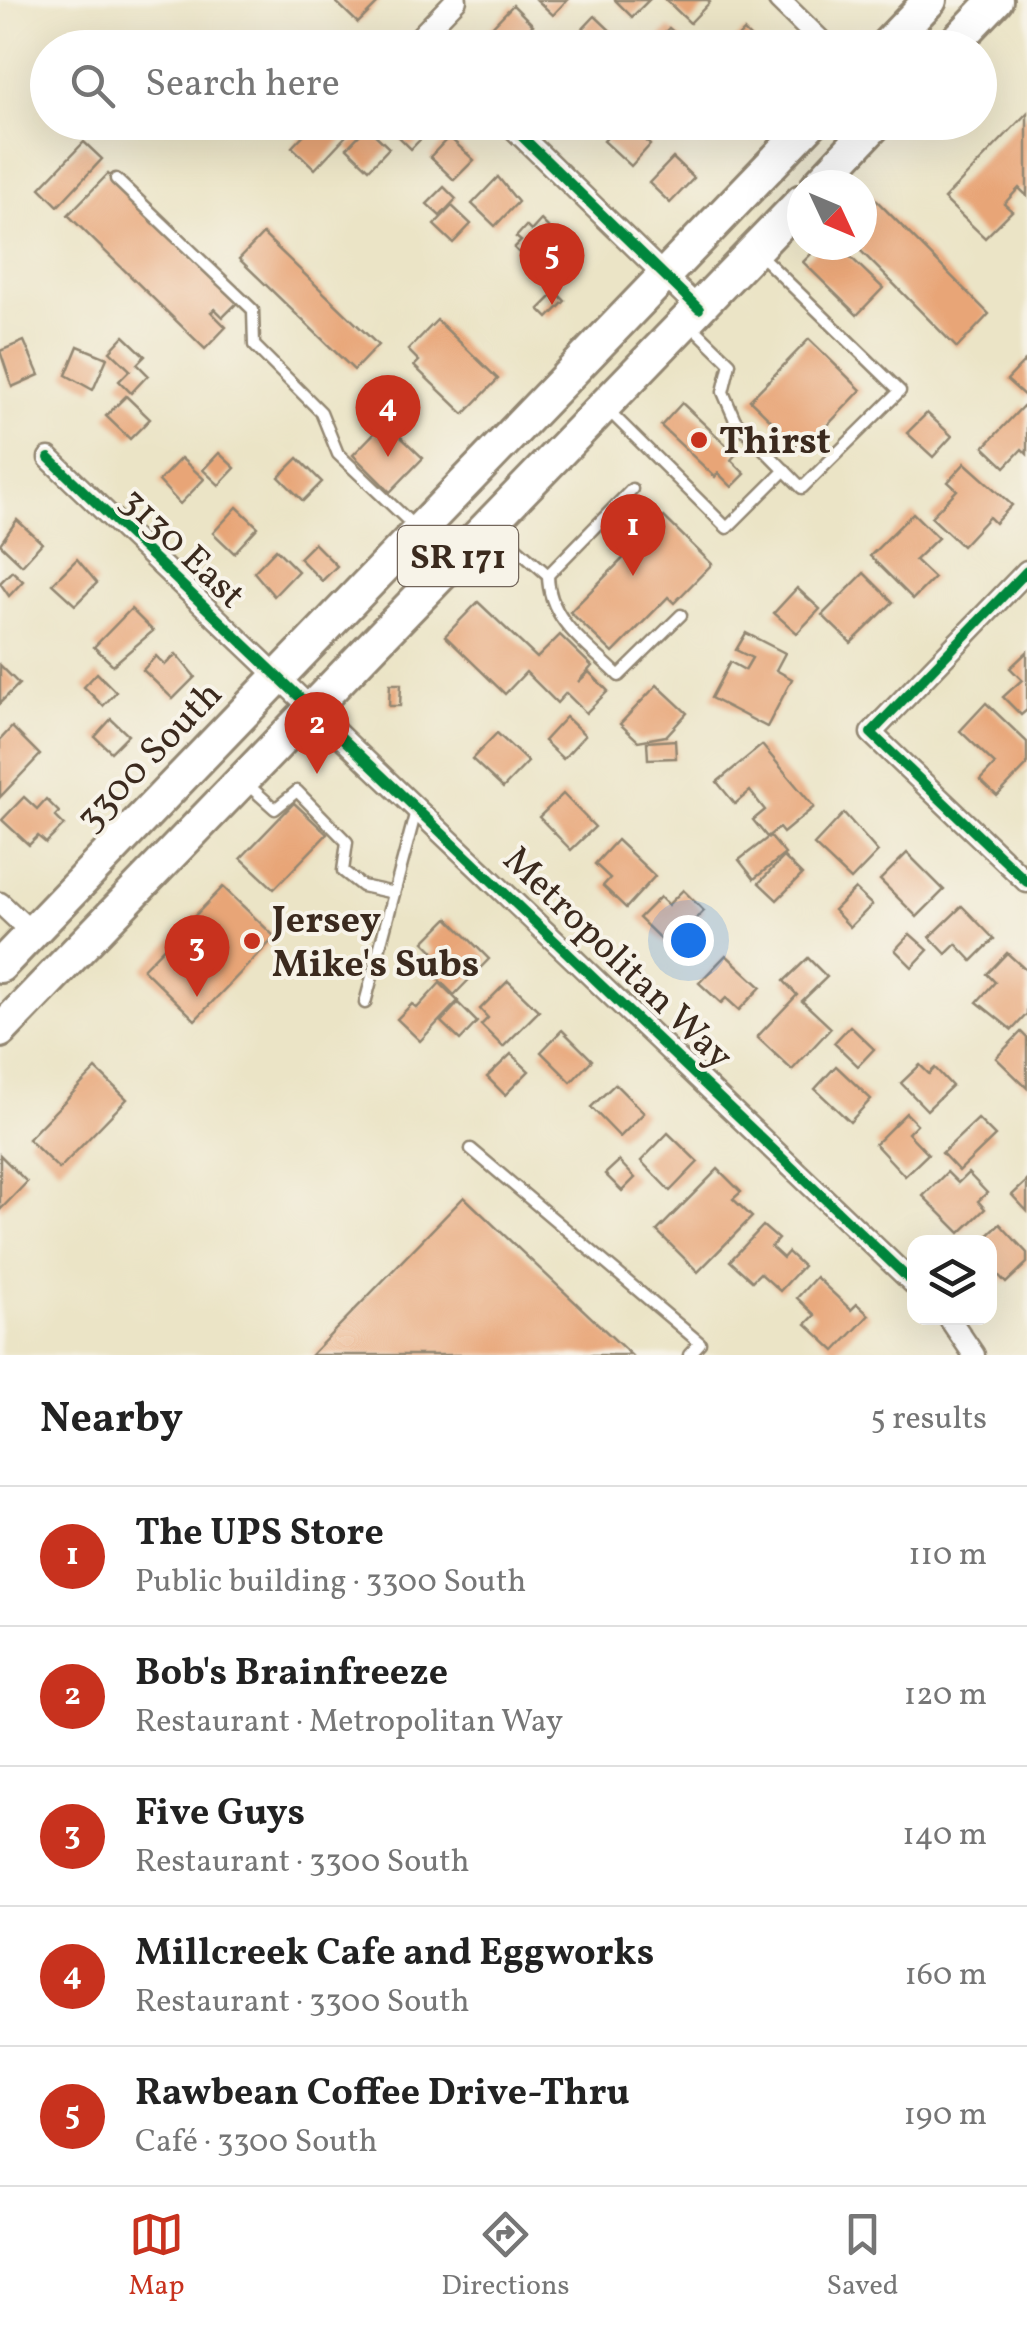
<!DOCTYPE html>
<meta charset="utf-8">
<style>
body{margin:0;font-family:Vollkorn,serif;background:#f6f6f6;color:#222}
.controls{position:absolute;right:30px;bottom:30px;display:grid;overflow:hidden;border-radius:20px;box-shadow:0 10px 40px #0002}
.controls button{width:90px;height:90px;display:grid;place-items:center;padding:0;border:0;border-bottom:2px solid #e0e0e0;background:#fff;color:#222;font:50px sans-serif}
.compass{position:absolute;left:787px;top:170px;width:90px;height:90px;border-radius:50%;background:#fff;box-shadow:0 10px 40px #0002;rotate:134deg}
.you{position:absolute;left:688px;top:940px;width:35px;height:35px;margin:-25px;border:8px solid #fff;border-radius:50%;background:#1a73e8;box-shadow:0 0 0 15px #1a73e833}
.badge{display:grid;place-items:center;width:65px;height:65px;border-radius:50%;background:#c8321e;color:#fff;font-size:32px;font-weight:700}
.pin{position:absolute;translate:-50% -82px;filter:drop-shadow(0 2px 5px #0008)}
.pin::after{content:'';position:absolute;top:52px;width:35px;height:30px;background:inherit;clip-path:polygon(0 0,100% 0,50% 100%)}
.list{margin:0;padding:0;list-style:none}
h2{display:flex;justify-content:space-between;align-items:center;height:130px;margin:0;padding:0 40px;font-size:42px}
h2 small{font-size:32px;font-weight:400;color:#767676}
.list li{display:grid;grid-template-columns:65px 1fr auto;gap:30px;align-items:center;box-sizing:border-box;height:140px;padding:0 40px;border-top:2px solid #e0e0e0}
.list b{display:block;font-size:38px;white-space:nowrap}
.list p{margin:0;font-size:32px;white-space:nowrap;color:#767676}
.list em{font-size:32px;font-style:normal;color:#767676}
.icon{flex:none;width:55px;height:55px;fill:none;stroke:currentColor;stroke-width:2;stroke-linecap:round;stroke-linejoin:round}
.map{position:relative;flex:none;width:1027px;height:1355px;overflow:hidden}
.search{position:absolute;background:#fff;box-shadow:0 10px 40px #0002;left:30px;right:30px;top:30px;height:110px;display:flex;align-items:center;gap:25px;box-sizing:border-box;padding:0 35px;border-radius:55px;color:#767676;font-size:38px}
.sheet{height:830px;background:#fff}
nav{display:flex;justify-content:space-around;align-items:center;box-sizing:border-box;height:140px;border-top:2px solid #e0e0e0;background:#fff;font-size:28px;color:#767676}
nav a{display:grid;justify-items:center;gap:5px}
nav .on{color:#c8321e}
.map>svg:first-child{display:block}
.building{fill:#e8a577}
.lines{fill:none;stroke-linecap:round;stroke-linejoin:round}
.service-casing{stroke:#938772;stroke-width:15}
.minor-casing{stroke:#938772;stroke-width:25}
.primary-casing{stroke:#938772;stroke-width:38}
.service{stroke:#fff;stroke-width:10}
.minor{stroke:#fff;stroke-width:20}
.primary{stroke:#fff;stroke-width:32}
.cycleway-casing{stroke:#f7f3e8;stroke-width:16}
.cycleway{stroke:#00873e;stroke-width:10}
.poi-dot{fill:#c8321e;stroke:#f7f3e8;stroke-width:4}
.labels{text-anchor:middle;stroke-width:8;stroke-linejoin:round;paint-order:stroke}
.shield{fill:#f7f3e8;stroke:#73665b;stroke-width:2.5}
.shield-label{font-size:35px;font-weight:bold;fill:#3b2a1e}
.poi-label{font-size:38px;font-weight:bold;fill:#3b2a1e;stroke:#f7f3e8;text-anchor:start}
.street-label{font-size:38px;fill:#3b2a1e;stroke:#f7f3e8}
</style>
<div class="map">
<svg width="1027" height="1355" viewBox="0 0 1027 1355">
<rect width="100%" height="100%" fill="#f7f3e8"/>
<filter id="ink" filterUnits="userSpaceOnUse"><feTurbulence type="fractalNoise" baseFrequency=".01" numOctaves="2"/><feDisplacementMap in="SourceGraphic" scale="20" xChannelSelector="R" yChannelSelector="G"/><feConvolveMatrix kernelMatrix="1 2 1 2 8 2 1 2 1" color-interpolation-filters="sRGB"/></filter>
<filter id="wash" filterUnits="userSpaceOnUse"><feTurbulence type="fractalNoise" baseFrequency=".0048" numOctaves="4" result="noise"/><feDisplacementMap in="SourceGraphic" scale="40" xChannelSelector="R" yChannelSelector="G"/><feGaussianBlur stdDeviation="2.25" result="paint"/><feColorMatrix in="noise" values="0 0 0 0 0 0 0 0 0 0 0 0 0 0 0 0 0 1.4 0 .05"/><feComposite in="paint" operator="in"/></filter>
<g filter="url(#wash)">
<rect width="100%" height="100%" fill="#ebe4c6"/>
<g id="blocks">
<g class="building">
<polygon points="334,0 381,0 358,23"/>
<polygon points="537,0 567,0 553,15"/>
<polygon points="615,0 649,0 632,17"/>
<polygon points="666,0 708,0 710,2 690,23"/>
<polygon points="513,5 533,25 508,48 486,33"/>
<polygon points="595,16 615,35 603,48 592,48 578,34"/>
<polygon points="669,28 686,43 681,48 650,48"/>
<polygon points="744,31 761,48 728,48"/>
<polygon points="1027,113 1027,196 1019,188 1004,204 1012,211 985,238 944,199"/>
<polygon points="316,122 359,122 315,169 292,147"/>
<polygon points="392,122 437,122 411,149 388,126"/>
<polygon points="621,122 631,122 650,145 631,166 604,141"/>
<polygon points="655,122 682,122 685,126 670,141"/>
<polygon points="367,127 389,148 369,169 347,148"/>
<polygon points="449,137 474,160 454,180 430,157"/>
<polygon points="84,142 102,159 58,206 40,188"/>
<polygon points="673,158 694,178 670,203 649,183"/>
<polygon points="108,174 238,302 223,317 215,309 211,312 226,327 205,349 68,215"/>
<polygon points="498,177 518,202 495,226 472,204"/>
<polygon points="444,187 456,199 440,216 427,204"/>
<polygon points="870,194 989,314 957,348 855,245 862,245 862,202"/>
<polygon points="452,206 471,224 453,243 434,225"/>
<polygon points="541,220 561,240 535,268 514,248 521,241 516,237 526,226 531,231"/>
<polygon points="263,234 378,345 354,370 239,259"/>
<polygon points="820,245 838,245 883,288 857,315 803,262"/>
<polygon points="556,292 565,301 548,318 539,309"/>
<polygon points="437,320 498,379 464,414 414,366 419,361 408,350"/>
<polygon points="124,336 145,356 137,364 148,375 131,393 119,381 130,370 110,351"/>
<polygon points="809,339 861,390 803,451 750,400"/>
<polygon points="24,341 39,375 12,387 0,351"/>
<polygon points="78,346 107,358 93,390 66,375"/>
<polygon points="1025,361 1027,363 1027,398 1007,380"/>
<polygon points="126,396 150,419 130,439 106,416"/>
<polygon points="682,403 736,454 731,460 745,474 732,487 718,473 715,477 661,426"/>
<polygon points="1023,406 1027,410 1027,454 1022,449 1005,467 984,447"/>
<polygon points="927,413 952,436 933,457 907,433"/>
<polygon points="385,422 423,458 390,492 353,455"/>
<polygon points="219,453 235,468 219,485 203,470"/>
<polygon points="181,458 204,479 180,504 159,481"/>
<polygon points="298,458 322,482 303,501 279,477"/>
<polygon points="965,463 1012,505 995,523 989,517 962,546 931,517 957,490 948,482"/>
<polygon points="237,507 258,527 234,553 213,533"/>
<polygon points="913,513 938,538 915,560 934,578 913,599 870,556"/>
<polygon points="664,517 712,564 674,603 668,597 613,653 570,612"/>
<polygon points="17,520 42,543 22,565 0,544"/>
<polygon points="314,543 337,566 322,581 299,558"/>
<polygon points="276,549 298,571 274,596 254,572"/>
<polygon points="77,559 97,583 75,605 52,584"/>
<polygon points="12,571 23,581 9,596 0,583"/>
<polygon points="864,573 893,602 851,643 822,615"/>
<polygon points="797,588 820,609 797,633 774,613"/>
<polygon points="478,602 537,658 560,635 592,666 578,682 589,672 608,691 586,713 566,693 557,703 526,672 505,694 445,636"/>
<polygon points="131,609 153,631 113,665 94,647"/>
<polygon points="746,633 785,653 776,670 792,679 767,727 711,698 730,662 745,670 752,658 736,650"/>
<polygon points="1027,652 1027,710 1021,715 1003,697 1022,680 1010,668"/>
<polygon points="176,654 195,677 173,699 143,670 156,656 165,665"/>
<polygon points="0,665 19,684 0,703"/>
<polygon points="97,673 116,692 103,706 84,687"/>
<polygon points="390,684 401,684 400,706 389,706"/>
<polygon points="657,685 687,713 666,736 638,741 620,724"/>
<polygon points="986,703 1027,742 1027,765 997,796 980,780 995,764 960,731"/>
<polygon points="566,717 585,735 563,759 544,741"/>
<polygon points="111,719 128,735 111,752 95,737"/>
<polygon points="12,727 40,755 0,797 0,740"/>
<polygon points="497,733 528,762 503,788 472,759"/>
<polygon points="675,740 676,758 648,759 647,742"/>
<polygon points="762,745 814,807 783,833 779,828 767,837 753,820 765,810 750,791 735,804 717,782"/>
<polygon points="563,794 595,827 571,850 539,817"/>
<polygon points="24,797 37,809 46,799 59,812 55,816 64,825 46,843 38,836 29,845 2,820"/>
<polygon points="294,803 327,834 274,889 241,858"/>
<polygon points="844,813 878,852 851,880 814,845"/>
<polygon points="770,836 785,854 754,879 739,860"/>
<polygon points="617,840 655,876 626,908 603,886 610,878 595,864"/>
<polygon points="907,853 944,890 917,917 880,880"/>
<polygon points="784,857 802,875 777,900 759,883"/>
<polygon points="223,887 275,937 195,1020 143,969"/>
<polygon points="855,889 872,905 850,927 834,910"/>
<polygon points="683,890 704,911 690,925 701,937 680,958 639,918 660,897 668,905"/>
<polygon points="962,906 994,939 972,961 956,944 946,954 930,937"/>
<polygon points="448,918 489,959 454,995 421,962 433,951 424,942"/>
<polygon points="910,934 928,950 912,967 895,950"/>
<polygon points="1007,953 1027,971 1027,1014 1012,1030 977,1002 995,982 987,974"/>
<polygon points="726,955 761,987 739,1010 726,998 721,1003 699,983"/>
<polygon points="808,958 827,977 802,1001 831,1028 792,1070 757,1037 797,995 784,981"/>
<polygon points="508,981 539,1011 503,1047 481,1025 488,1018 480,1009"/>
<polygon points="440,983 458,1001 420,1041 397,1019 412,1004 417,1008"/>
<polygon points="458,1003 477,1022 460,1040 441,1022"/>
<polygon points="850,1026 874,1049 858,1066 834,1043"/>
<polygon points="562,1030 592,1060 571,1082 541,1052"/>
<polygon points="1021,1032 1027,1038 1027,1088 996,1058"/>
<polygon points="511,1054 529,1071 505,1095 487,1077"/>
<polygon points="920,1065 929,1074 935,1068 952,1086 927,1110 901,1083"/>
<polygon points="836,1066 871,1099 850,1122 815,1089"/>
<polygon points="96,1069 127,1099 59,1169 28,1139"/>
<polygon points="615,1084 644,1113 620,1137 591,1107"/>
<polygon points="906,1113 917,1124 908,1133 928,1154 905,1176 875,1144"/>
<polygon points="978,1119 995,1136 959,1171 942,1153"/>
<polygon points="668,1133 698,1162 670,1191 641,1161"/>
<polygon points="0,1155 27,1182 0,1210"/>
<polygon points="619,1161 635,1178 622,1191 605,1174"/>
<polygon points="718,1169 741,1192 733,1199 752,1217 698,1272 657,1231"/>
<polygon points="947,1172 958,1183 968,1173 987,1193 978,1201 985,1209 960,1233 923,1196"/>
<polygon points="1027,1181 1027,1211 1012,1195"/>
<polygon points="464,1197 631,1355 311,1355"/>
<polygon points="1000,1224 1027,1253 1027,1263 1006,1283 990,1266 990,1242 981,1242"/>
<polygon points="763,1226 778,1239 771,1247 783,1258 788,1252 803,1266 780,1291 760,1273 752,1281 730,1261"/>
<polygon points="816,1277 851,1310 857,1304 869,1315 835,1351 806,1324 815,1315 797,1298"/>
</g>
</g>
</g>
<g filter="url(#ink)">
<use href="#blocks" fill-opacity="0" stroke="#938772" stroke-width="2.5"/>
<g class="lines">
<g class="service-casing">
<g id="service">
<polyline points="116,179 253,310 254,345 321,412 338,454 417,529"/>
<polyline points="691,325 730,363 723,392 735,420 802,488 900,391 757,252"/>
<polyline points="608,410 727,528 785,470"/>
<polyline points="494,528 548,575 632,489"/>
<path d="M548,575C548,621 589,646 619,676L681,615"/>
<polyline points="247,784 275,809 297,791 347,842 343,871 362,886 394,893"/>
<polyline points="365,1003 416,811"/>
<polyline points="471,1149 700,1343 689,1355"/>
</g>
</g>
<g class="minor-casing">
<g id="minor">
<polyline points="779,0 828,48"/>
<polyline points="429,48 419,38 456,0"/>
<polyline points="507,122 699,309"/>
<polyline points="49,458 914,1284"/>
<polyline points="1027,571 871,733 1027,882"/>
<polyline points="0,903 32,933"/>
<polyline points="949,1318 974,1355"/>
</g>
</g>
<g class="primary-casing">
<g id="primary">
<polyline points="884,48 930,0"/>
<polyline points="950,48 996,0"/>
<polyline points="818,185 877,122"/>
<polyline points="0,966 812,122"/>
<polyline points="0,1031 802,201"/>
</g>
</g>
<use href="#service" class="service"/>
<use href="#minor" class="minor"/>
<use href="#primary" class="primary"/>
<g class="cycleway-casing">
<g id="cycleway">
<polyline points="507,122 699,309"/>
<polyline points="49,458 914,1284"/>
<polyline points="1027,571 871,733 1027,882"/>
</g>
</g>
<use href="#cycleway" class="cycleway"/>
</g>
</g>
<g class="poi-dot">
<circle cx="699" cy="440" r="10"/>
<circle cx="252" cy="941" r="10"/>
</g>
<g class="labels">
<rect class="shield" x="398" y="526" width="120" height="60" rx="8"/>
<g class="shield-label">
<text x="458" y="568">SR 171</text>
</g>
<g class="poi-label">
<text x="719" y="453">Thirst</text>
<text x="272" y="932">Jersey<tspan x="272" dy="44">Mike's Subs</tspan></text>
</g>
<g class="street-label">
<text transform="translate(184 547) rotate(44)" y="13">3130 East</text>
<text transform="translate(148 755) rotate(-46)" y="13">3300 South</text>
<text transform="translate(619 957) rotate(44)" y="13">Metropolitan Way</text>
</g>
</g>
</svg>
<div class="controls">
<button><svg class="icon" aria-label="layers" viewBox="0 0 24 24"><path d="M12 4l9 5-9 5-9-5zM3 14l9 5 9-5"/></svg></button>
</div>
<svg class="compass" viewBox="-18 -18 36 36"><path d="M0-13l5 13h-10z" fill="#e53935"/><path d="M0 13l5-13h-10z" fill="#767676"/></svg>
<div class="you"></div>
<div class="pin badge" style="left:633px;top:576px">1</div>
<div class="pin badge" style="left:317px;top:774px">2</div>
<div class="pin badge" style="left:197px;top:997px">3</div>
<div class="pin badge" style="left:388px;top:457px">4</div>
<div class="pin badge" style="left:552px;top:305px">5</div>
<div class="search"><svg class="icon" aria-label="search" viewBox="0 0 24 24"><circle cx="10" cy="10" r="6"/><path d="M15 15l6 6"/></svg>Search here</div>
</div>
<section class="sheet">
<h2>Nearby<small>5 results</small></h2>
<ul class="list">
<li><span class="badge">1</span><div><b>The UPS Store</b><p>Public building · 3300 South</p></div><em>110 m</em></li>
<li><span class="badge">2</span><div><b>Bob's Brainfreeze</b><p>Restaurant · Metropolitan Way</p></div><em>120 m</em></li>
<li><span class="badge">3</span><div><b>Five Guys</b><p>Restaurant · 3300 South</p></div><em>140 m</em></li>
<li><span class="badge">4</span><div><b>Millcreek Cafe and Eggworks</b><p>Restaurant · 3300 South</p></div><em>160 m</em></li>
<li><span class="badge">5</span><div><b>Rawbean Coffee Drive-Thru</b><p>Café · 3300 South</p></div><em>190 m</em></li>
</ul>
</section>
<nav>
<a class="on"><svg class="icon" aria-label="map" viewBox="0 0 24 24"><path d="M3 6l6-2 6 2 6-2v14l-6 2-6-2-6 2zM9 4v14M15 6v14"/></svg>Map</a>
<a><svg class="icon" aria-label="directions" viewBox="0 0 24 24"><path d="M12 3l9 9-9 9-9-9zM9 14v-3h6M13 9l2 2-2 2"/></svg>Directions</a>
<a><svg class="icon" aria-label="saved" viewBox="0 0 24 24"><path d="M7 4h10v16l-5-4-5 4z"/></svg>Saved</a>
</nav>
